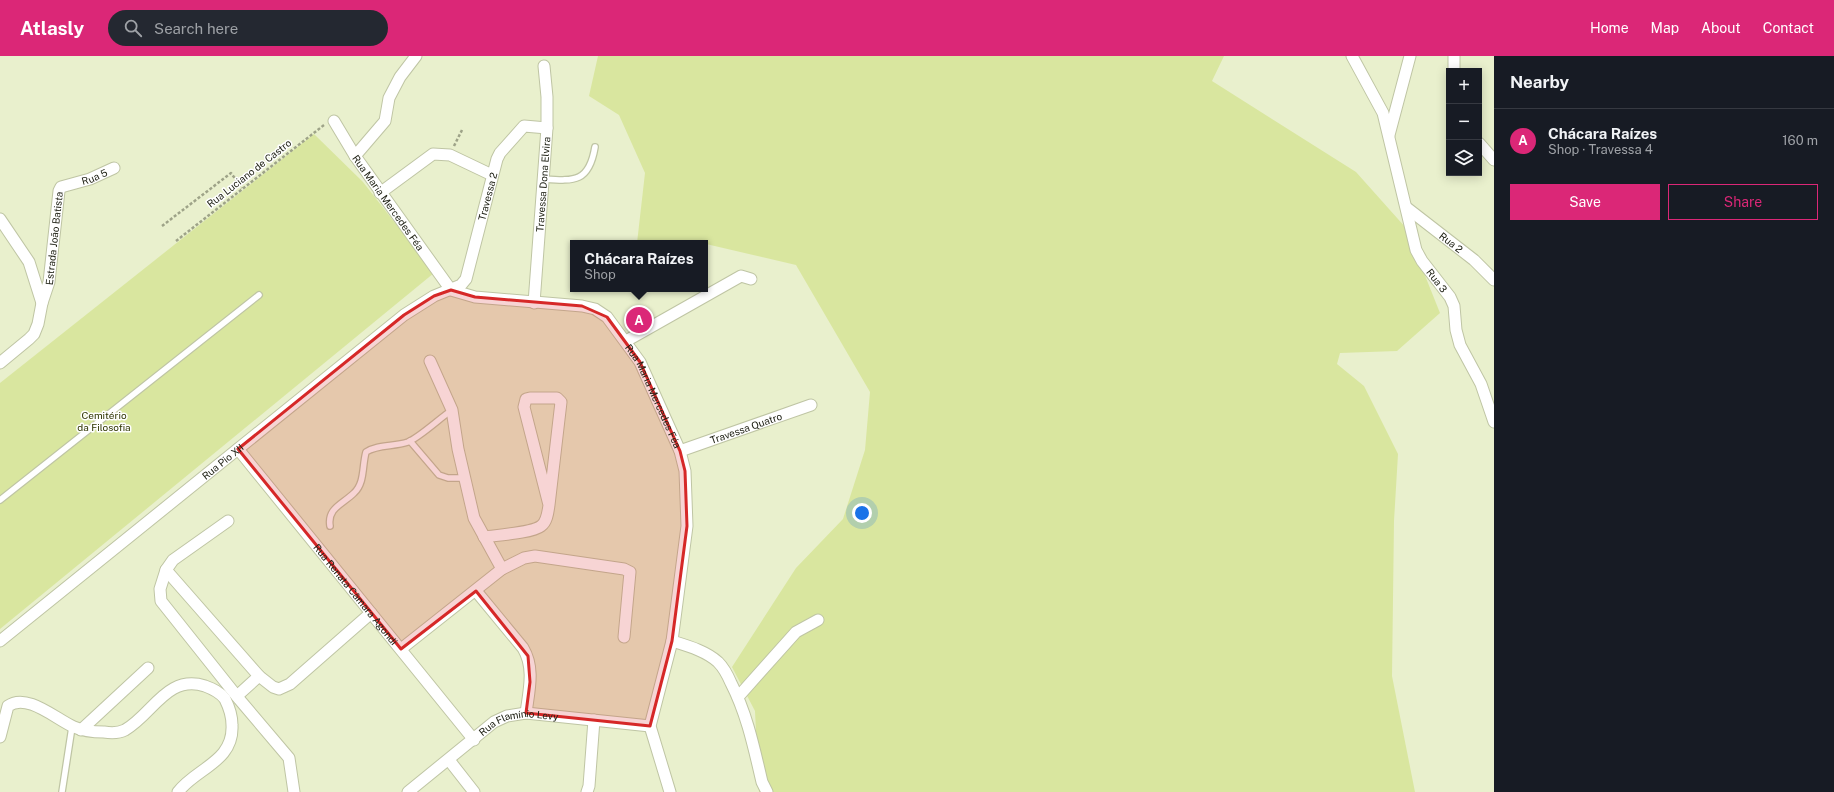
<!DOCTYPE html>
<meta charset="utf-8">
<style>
body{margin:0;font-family:"Public Sans",sans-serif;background:#242831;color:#f1f3f6}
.controls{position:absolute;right:12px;top:12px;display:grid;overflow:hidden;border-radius:0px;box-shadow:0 2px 10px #0003}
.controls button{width:36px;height:36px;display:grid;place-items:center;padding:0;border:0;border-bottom:1px solid #363941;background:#171b24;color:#f1f3f6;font:20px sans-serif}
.you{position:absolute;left:862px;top:457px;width:14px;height:14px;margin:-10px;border:3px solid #fff;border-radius:50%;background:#1a73e8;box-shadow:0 0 0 6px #1a73e833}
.badge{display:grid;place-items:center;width:26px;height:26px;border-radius:50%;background:#db2777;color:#fff;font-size:13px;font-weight:700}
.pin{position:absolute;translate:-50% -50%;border:2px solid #fff;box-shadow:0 1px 4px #0006}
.popup{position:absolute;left:570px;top:184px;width:138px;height:52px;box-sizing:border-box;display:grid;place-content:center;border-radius:0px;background:#171b24;filter:drop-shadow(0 1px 3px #0005);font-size:13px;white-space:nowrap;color:#9ea1a6}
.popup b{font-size:15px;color:#f1f3f6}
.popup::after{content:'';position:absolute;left:50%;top:100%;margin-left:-8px;border:8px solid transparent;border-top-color:#171b24}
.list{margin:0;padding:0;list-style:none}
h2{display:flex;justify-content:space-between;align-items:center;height:52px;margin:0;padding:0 16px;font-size:17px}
h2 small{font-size:13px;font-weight:400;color:#9ea1a6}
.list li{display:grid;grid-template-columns:26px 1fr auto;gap:12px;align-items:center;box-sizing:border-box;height:64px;padding:0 16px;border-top:1px solid #363941}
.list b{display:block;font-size:15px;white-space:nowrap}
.list p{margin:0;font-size:13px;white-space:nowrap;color:#9ea1a6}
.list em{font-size:13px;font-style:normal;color:#9ea1a6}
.actions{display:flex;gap:8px;padding:12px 16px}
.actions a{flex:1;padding:9px 0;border:1px solid #db2777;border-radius:0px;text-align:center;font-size:14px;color:#db2777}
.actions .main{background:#db2777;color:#fff}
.icon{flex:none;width:22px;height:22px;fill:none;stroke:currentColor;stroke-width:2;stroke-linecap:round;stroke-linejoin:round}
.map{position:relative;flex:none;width:1494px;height:736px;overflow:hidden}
header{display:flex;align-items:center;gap:24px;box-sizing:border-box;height:56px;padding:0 20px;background:#db2777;color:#fff}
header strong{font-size:19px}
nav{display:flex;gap:22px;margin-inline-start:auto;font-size:14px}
.search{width:280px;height:36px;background:#242831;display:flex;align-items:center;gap:10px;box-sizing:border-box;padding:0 14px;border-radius:22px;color:#9ea1a6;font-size:15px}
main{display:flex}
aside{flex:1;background:#171b24}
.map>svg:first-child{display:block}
.green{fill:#d9e69f}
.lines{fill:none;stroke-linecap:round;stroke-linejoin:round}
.service-casing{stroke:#bfc5a4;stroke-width:8}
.minor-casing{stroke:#bfc5a4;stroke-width:13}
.path{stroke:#9ea388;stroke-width:2.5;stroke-dasharray:3 2;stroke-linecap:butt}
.service{stroke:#fff;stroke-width:5.5}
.minor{stroke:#fff;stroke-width:11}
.marked{fill:#d62828;fill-opacity:0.2;stroke:#d62828;stroke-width:3;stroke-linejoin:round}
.labels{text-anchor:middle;stroke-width:3;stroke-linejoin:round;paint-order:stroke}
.street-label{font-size:10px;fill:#202216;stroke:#fff}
.park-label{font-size:10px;fill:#2e3500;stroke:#fff}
</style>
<header>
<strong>Atlasly</strong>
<div class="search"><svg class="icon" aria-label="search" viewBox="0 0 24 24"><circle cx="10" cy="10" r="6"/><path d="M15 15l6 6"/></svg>Search here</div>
<nav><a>Home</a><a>Map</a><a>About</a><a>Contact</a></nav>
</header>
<main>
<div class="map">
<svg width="1494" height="736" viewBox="0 0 1494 736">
<rect width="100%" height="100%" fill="#e9f0cd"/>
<g class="green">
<polygon points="598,0 1224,0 1212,25 1356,116 1406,172 1440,257 1397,295 1340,297 1337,308 1364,330 1398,398 1394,465 1392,620 1415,736 759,736 755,655 732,611 796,512 843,463 865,394 870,336 796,209 689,184 687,187 637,187 645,117 619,59 589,40"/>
<polygon points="314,78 363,126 434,217 0,573 0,327"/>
</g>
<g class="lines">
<g class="service-casing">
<g id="service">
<path d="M543,123C574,125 589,127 595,91"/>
<polyline points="410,385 439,419 448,422 465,422"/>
<polyline points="0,444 259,239"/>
<path d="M330,470C327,452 343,448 354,437C365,427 362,410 366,396C378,388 394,391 408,386C420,381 440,362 452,354"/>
<polyline points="62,736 72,671"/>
</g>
</g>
<g class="minor-casing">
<g id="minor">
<path id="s1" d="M1352,0L1383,57L1416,194L1422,205L1450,241L1454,250L1456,274L1460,289L1481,328L1494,366"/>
<polyline points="1454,0 1454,15"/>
<path id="s2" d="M334,65L355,100L451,234L475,241L582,250L595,253L607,261L640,306L680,395L685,415L687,470L672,585L650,670L670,736"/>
<polyline points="1389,79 1410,0"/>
<polyline points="1479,87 1494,104"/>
<polyline points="355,100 385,65 389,42 400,21 416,0"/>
<polyline points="380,137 433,98 450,99 492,119"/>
<path id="s3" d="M1407,152L1474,204L1494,224"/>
<polyline points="0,163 29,206 42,247"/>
<path id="s4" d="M534,247L547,72V41L544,10"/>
<polyline points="626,285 741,220 751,223"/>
<polyline points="430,305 452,354 458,393 474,462 502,513"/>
<path id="s5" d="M0,307L29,283L34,278L38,268L42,247L49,226L59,135L61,131L90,123L114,112"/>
<path id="s6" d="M238,393L474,684"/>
<path id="s7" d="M680,395L811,349"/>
<polyline points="228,465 173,504 166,514 160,533 161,545 239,643 289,702 294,736"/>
<path d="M484,481C498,479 532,477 541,470C547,466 548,456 549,449L524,351L526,343L530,342H557L561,346L549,449"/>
<polyline points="166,514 259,620 237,640"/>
<path d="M476,535L523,592C535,612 529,634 526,657"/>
<path id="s8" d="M0,585L404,259L434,240L461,229L466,223L497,103L500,97L524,70L547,72"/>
<path d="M672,585C688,590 706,595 718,606C724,612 728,620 731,627C747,658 754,692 762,726L767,736"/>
<polyline points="401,593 502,513 524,502 535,500 624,513 630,516 624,581"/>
<polyline points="259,620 273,631 279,633 290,628 371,557"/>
<polyline points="738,641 796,576 818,564"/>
<polyline points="81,674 148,612"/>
<path d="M0,681L8,650C27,636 57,664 74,671C83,675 94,676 104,676C110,677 119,677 125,674C153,658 167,618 205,630C213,633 220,636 225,643C229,651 232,660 232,669C234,706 196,712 178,736"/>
<polyline points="449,704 474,736"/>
<path id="s9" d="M408,736L494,666L507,660L526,657L650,670"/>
<polyline points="587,736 589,730 594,664"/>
</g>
</g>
<g class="path">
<polyline points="454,90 462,74"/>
<polyline points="162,170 231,117 242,132"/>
<polyline points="176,185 324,69"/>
</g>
<use href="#service" class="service"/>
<use href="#minor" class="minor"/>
</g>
<path class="marked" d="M451,234L475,241L582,250L607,261L640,306L680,395L685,415L687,470L672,585L650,670L526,657L530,626L528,600L476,535L401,593L238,393L404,259L434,240Z"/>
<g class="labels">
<g class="street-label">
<text transform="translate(249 117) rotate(-38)" y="4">Rua Luciano de Castro</text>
<text dy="4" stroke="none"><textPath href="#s5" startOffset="230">Rua 5</textPath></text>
<text dy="4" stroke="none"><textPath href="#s4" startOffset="119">Travessa Dona Elvira</textPath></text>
<text dy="4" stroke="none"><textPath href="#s8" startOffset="677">Travessa 2</textPath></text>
<text dy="4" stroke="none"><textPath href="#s2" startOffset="98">Rua Maria Mercedes Féa</textPath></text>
<text dy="4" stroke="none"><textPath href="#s5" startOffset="143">Estrada João Batista</textPath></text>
<text dy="4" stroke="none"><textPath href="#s3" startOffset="56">Rua 2</textPath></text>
<text dy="4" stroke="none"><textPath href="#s1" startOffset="243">Rua 3</textPath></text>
<text dy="4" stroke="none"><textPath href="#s2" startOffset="458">Rua Maria Mercedes Féa</textPath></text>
<text dy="4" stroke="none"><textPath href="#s7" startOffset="70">Travessa Quatro</textPath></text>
<text dy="4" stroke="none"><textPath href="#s8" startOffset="286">Rua Pio XII</textPath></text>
<text dy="4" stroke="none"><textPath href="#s6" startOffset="187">Rua Renata Câmara Agondi</textPath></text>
<text dy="4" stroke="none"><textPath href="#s9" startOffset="135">Rua Flamínio Levy</textPath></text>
</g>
<g class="park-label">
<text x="104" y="363">Cemitério<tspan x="104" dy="12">da Filosofia</tspan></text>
</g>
</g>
</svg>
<div class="controls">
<button>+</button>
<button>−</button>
<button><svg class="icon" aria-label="layers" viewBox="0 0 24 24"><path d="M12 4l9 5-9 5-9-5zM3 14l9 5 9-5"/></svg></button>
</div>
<div class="you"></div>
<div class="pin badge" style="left:639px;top:264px">A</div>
<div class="popup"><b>Chácara Raízes</b>Shop</div>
</div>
<aside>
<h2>Nearby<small></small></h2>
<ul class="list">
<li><span class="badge">A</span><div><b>Chácara Raízes</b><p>Shop · Travessa 4</p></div><em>160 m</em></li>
</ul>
<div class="actions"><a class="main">Save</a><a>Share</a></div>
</aside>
</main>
